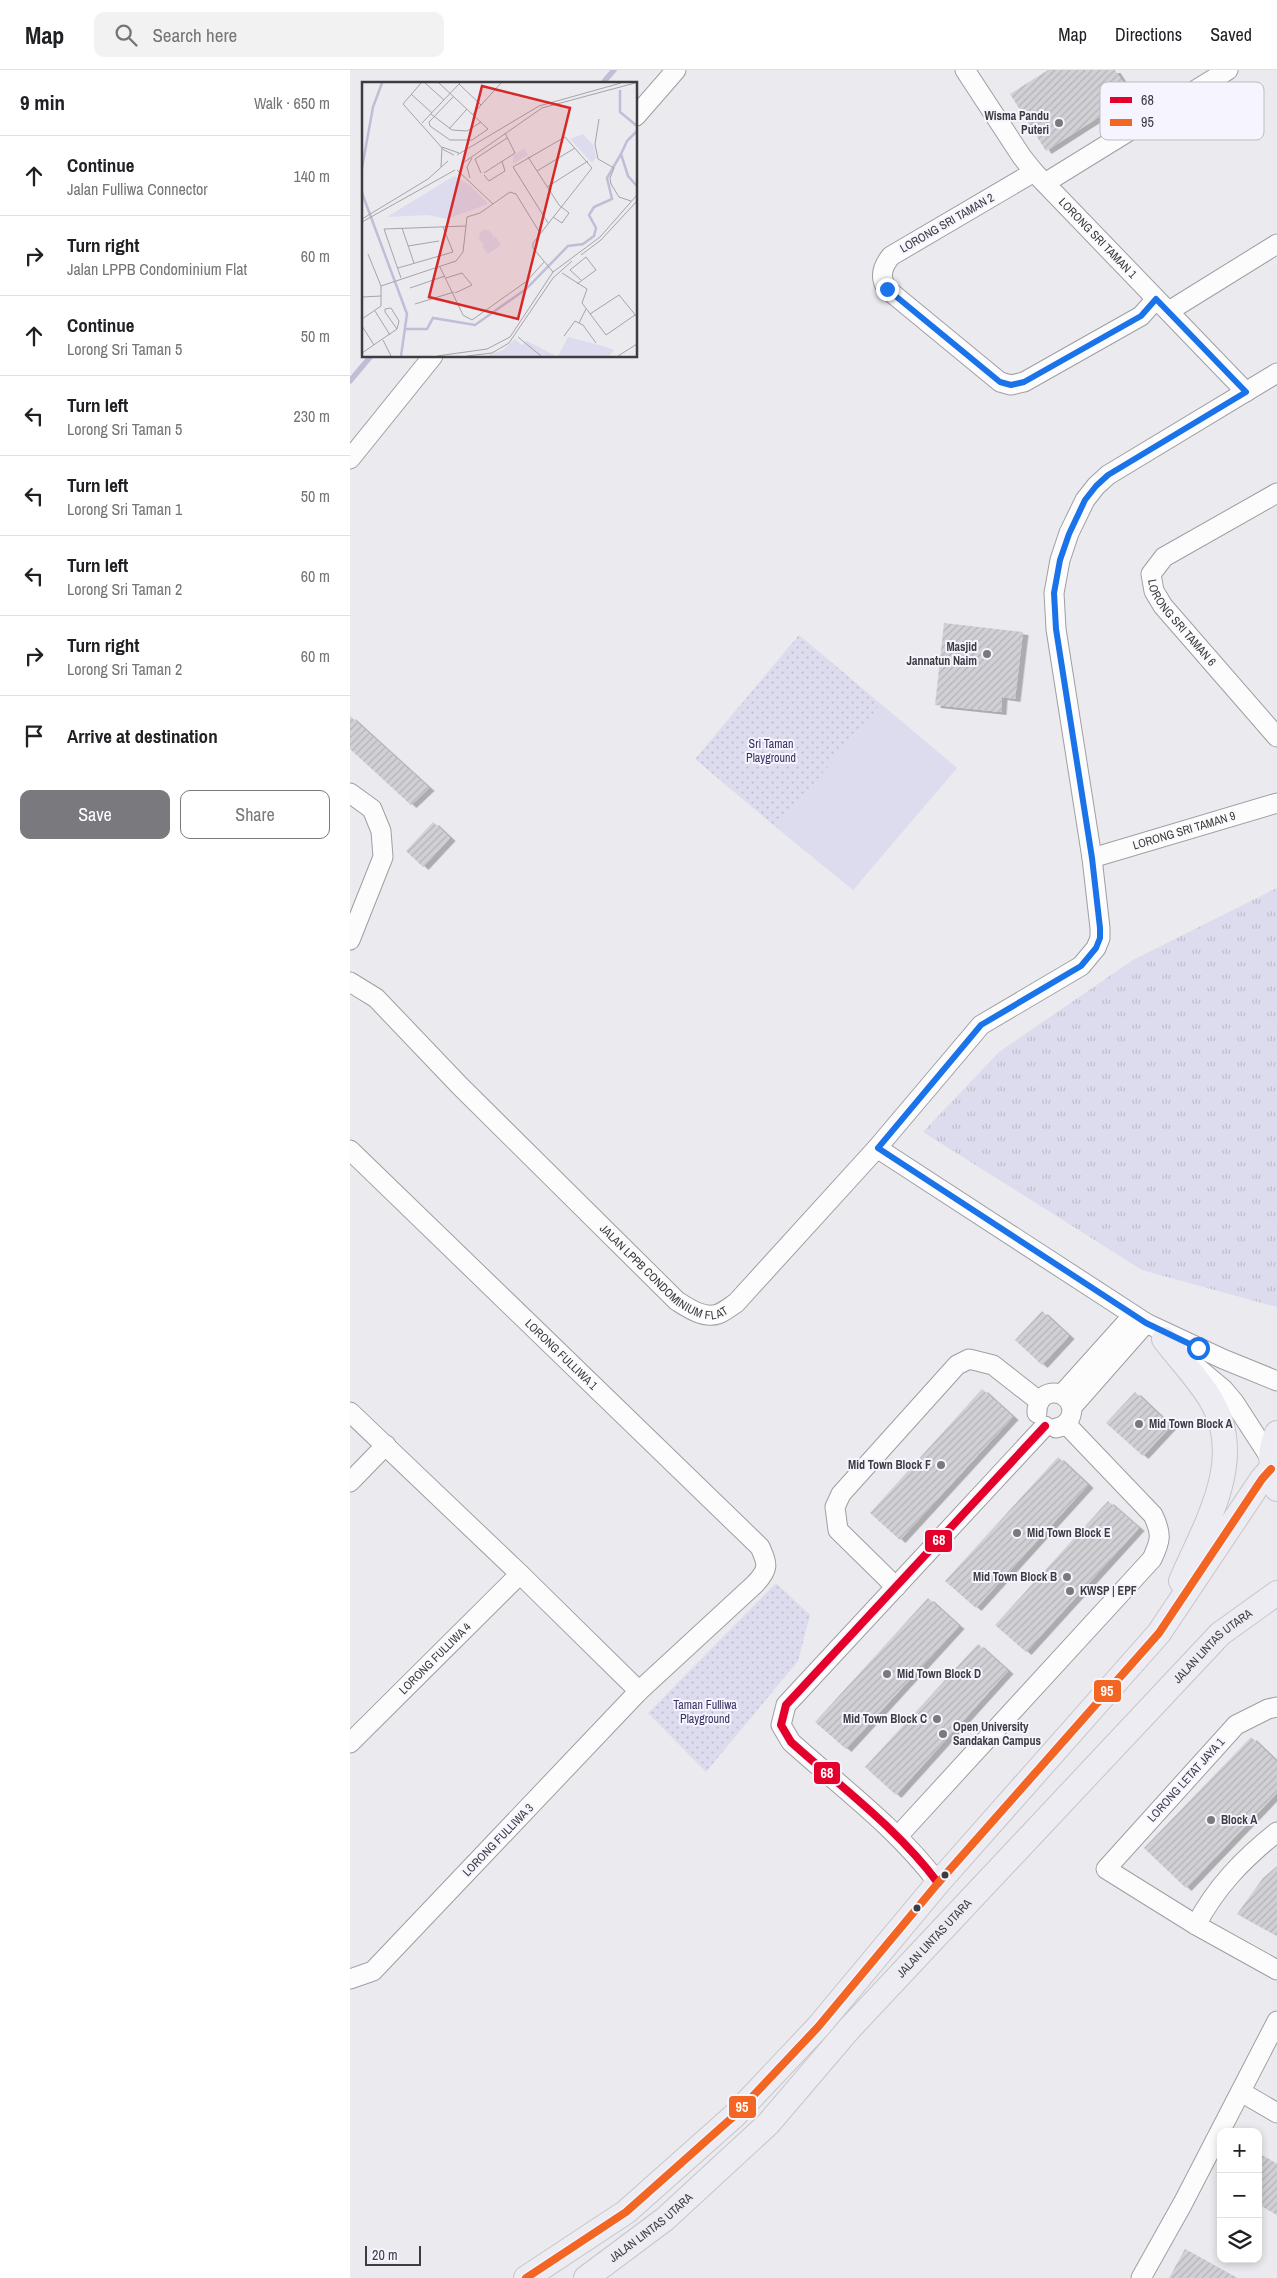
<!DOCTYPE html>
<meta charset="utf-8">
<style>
body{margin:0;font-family:"Archivo Narrow",sans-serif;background:#f2f2f2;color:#202124}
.controls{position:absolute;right:15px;bottom:15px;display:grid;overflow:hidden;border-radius:10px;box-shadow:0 2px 8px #0003}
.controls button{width:45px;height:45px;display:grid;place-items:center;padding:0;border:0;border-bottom:1px solid #e0e0e0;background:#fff;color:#202124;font:25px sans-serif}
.scale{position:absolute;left:15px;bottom:12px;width:56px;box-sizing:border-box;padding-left:5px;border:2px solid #3d3c41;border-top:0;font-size:14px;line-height:18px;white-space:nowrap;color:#3d3c41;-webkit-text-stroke:4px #f5f4ff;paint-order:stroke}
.stop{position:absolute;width:15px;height:15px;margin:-11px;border:4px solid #1a73e8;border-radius:50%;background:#fff}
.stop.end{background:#1a73e8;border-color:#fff;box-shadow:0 1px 5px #0008}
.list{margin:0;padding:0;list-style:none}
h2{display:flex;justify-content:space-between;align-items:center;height:65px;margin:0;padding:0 20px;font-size:21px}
h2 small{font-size:16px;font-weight:400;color:#757577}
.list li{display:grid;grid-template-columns:32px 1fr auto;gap:15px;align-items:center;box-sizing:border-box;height:80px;padding:0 20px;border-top:1px solid #e0e0e0}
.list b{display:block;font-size:19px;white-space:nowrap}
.list p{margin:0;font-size:16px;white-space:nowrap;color:#757577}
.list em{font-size:16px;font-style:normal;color:#757577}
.actions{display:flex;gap:10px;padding:15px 20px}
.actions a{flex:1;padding:11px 0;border:1px solid #7a797e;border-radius:10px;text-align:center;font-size:18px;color:#7a797e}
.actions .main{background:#7a797e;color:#fff}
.icon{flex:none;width:28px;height:28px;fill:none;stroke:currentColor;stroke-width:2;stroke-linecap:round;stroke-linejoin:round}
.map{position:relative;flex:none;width:927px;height:2208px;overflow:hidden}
header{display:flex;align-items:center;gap:30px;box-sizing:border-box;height:70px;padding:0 25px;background:#fff;border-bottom:1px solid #e0e0e0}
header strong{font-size:24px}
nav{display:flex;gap:28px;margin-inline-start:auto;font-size:18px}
.search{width:350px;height:45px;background:#f2f2f2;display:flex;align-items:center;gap:12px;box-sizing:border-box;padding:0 18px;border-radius:10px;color:#757577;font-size:19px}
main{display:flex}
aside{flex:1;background:#fff}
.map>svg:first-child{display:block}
.grass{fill:url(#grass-tufts)}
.park{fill:url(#park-dots)}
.garden{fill:#dddcee}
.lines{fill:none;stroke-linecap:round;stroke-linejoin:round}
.stream{stroke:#c0bed6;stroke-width:5.5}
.building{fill:url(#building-hatch);filter:url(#shadow)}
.minor-casing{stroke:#9f9fa3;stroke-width:21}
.major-casing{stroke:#c6c6c8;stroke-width:26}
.minor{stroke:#fcfcfd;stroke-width:19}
.major{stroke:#edecf2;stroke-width:24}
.bus-1-casing{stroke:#f5f4ff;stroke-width:11}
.bus-2-casing{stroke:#f5f4ff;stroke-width:11}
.bus-1{stroke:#e4002b;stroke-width:8}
.bus-2{stroke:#f26522;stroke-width:8}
.route{stroke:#1a73e8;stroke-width:6}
.poi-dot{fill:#7a797e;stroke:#f5f4ff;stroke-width:2}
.bus-dot{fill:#3d3c41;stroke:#f5f4ff;stroke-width:2}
.labels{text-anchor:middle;stroke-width:4;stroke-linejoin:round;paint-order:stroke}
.poi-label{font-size:12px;font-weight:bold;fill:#3d3c41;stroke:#f5f4ff;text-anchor:start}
.street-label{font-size:12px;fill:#3d3c41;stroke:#f5f4ff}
.park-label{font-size:12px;fill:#38315e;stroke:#f5f4ff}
.inset-river{fill:none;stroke:#c0bed6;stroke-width:2.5}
.inset-road{fill:none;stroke:#a5a4a9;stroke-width:1}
.view{fill:#d62828;fill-opacity:0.15;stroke:#d62828;stroke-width:2.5}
.inset-edge{fill:none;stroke:#3d3c41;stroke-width:2.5}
.key{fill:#f5f4ff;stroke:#bebdc6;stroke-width:1}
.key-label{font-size:14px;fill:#3d3c41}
.line-badge{stroke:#f5f4ff;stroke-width:2}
.badge-label{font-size:14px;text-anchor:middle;font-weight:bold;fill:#fff}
</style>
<header>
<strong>Map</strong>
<div class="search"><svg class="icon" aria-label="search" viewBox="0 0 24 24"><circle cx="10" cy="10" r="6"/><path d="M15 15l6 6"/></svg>Search here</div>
<nav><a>Map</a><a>Directions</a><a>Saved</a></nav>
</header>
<main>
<aside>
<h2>9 min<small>Walk · 650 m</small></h2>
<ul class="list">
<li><svg class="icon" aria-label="ahead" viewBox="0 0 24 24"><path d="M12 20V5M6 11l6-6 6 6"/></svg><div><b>Continue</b><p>Jalan Fulliwa Connector</p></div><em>140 m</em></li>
<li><svg class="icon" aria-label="right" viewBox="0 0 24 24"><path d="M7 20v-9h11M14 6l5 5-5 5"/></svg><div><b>Turn right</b><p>Jalan LPPB Condominium Flat</p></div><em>60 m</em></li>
<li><svg class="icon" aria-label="ahead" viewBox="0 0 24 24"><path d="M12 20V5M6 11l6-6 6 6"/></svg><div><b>Continue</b><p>Lorong Sri Taman 5</p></div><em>50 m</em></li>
<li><svg class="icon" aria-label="left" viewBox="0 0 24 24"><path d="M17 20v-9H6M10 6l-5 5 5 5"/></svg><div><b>Turn left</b><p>Lorong Sri Taman 5</p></div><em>230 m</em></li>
<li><svg class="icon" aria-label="left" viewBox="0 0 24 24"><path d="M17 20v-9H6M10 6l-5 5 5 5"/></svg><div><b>Turn left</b><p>Lorong Sri Taman 1</p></div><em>50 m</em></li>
<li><svg class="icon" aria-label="left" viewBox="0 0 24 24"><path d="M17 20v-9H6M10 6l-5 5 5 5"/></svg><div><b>Turn left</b><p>Lorong Sri Taman 2</p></div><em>60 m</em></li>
<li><svg class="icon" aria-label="right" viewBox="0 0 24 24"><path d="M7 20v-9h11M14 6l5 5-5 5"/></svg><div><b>Turn right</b><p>Lorong Sri Taman 2</p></div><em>60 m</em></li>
<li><svg class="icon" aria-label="arrive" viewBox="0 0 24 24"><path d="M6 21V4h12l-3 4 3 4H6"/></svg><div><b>Arrive at destination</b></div></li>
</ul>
<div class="actions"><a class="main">Save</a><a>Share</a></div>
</aside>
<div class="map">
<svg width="927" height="2208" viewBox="0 0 927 2208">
<defs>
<pattern id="grass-tufts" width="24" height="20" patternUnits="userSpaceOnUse" patternTransform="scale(1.25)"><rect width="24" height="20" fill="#dddcee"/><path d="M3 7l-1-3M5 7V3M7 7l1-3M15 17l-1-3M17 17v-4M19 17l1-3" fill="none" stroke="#bfbecd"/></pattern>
<pattern id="park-dots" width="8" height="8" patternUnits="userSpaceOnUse" patternTransform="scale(1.25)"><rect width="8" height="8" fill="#dddcee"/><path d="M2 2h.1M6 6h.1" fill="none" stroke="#bfbecd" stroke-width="1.8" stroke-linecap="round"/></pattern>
<pattern id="building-hatch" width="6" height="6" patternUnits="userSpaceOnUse" patternTransform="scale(1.25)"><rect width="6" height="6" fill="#d1d1d5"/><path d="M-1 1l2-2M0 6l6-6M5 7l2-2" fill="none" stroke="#b4b4b8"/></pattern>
<filter id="shadow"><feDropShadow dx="5.5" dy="3" stdDeviation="0" flood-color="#0004"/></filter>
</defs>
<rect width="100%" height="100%" fill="#eaeaef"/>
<polygon class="grass" points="927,818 927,1237 792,1200 573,1062 649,982 783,890"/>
<g class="park">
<polygon points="449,565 531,634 427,758 345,689"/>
<polygon points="426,1513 460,1545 448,1591 356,1702 298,1643"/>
</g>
<polygon class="garden" points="531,634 607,698 503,820 427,758"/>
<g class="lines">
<g class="stream">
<polyline points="252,14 264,0"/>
<polyline points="0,311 21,286"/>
</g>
</g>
<g class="building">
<polygon points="698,0 765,0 782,26 696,81 660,24"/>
<polygon points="594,553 673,562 665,629 652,627 651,642 585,635"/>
<polygon points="0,646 79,718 61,735 0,679"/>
<polygon points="83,752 100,768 73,797 56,781"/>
<polygon points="692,1241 719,1266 692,1295 665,1270"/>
<polygon points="632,1319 663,1347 550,1470 520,1443"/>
<polygon points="785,1322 821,1356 793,1386 756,1353"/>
<polygon points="708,1387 738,1415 626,1538 595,1511"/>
<polygon points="758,1431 789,1458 676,1582 645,1555"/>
<polygon points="578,1528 609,1556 496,1679 465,1652"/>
<polygon points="628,1574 658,1601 546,1725 515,1697"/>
<polygon points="901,1667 927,1692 927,1723 836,1818 794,1778"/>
<polygon points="927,1796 927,1866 887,1844 913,1808"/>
<polygon points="908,2083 927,2094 927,2145 908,2134"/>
<polygon points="835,2179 887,2208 819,2208"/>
</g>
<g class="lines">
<g class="minor-casing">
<g id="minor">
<path id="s1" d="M615,0L672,87L684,102L896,322"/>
<polyline points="286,46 326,0"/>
<path d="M684,102L541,186C532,197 529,207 537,219L650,312L661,315L674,312L791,246L806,229"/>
<polyline points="695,113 878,0"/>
<polyline points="819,241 927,174"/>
<polyline points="0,389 83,286"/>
<path id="s2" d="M927,423L814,487L801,504L804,521L813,536L927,667"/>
<polyline points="0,723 22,739 31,761 33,787 0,870"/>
<path id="s3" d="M742,788L927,733"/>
<path id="s4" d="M0,912L26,928L110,1016L327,1231C338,1238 354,1249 368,1244C374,1242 381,1236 386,1233L527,1078L631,955L731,896L746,878L750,868V858L742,788L706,559L704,523L710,490L719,463L735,430L746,416L758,405L927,303"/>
<polyline points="527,1078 796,1253 873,1289 927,1311"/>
<path id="s5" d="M0,1080L410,1477C418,1495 419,1499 405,1514L289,1621L23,1901L0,1909"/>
<polyline points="842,1293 873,1319 884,1332 921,1389"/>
<polyline points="712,1324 783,1245"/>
<polyline points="0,1342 170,1504 289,1621"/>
<path d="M687,1343C686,1319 715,1316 722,1337"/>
<path d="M706,1358C717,1356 722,1349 722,1337L796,1253"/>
<polyline points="0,1412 36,1375"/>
<polyline points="546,1517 488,1460 485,1437 491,1424 607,1295 619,1289 643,1295 689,1331"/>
<polyline points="927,1637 918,1639 886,1655 756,1799 846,1855 927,1900"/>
<path id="s6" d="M0,1673L170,1504"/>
<path d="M548,1766L802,1489C811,1470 812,1464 803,1445L716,1354"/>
<path d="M588,1813C548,1759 491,1717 441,1672L431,1655L436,1635L695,1356"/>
<path d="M846,1855C866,1817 893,1789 927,1762"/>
<polyline points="891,2022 927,2043"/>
<polyline points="791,2208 833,2133 927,1951"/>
</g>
</g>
<g class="major-casing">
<g id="major">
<path d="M814,1269C829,1289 848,1308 861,1330C897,1389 855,1455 831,1511"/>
<path d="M927,1363C918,1382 921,1400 927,1419"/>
<polyline points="176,2208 276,2142 384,2046 468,1957 588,1813 809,1563 912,1409 921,1399"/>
<path id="s7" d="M236,2208L315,2149L418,2054L499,1959L870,1564L927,1523"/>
</g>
</g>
<use href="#minor" class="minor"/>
<use href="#major" class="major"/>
<g class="bus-1-casing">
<path id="bus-1" d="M588,1813C548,1759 491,1717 441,1672L431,1655L436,1635L695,1356"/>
</g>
<g class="bus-2-casing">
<polyline id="bus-2" points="176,2208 276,2142 384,2046 468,1957 588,1813 809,1563 912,1409 921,1399"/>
</g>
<use href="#bus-1" class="bus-1"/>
<use href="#bus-2" class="bus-2"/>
</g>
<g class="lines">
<polyline class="route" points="537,219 650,312 661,315 674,312 791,246 806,229 896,322 758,405 746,416 735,430 719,464 710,490 704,523 706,559 742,788 750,858 750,868 746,878 731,896 631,955 528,1078 796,1253 848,1278"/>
</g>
<g class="poi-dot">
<circle cx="709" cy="53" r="5"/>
<circle cx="637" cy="584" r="5"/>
<circle cx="789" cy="1354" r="5"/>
<circle cx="591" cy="1395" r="5"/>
<circle cx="667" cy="1463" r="5"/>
<circle cx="717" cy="1507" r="5"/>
<circle cx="720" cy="1521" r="5"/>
<circle cx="537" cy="1604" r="5"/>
<circle cx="587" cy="1649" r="5"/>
<circle cx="593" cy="1664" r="5"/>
<circle cx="861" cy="1750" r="5"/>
</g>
<g class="bus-dot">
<circle cx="595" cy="1805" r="4.5"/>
<circle cx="567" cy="1838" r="4.5"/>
</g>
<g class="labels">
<g class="poi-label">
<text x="699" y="50" text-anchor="end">Wisma Pandu<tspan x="699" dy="14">Puteri</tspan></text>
<text x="627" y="581" text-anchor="end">Masjid<tspan x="627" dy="14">Jannatun Naim</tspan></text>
<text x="799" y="1358">Mid Town Block A</text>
<text x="581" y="1399" text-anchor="end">Mid Town Block F</text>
<text x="677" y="1467">Mid Town Block E</text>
<text x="707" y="1511" text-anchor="end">Mid Town Block B</text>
<text x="730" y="1525">KWSP | EPF</text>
<text x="547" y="1608">Mid Town Block D</text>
<text x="577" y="1653" text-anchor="end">Mid Town Block C</text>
<text x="603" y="1661">Open University<tspan x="603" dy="14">Sandakan Campus</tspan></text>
<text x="871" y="1754">Block A</text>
</g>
<g class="street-label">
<text transform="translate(597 153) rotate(-30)" y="4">LORONG SRI TAMAN 2</text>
<text dy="4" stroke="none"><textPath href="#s1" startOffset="215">LORONG SRI TAMAN 1</textPath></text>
<text dy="4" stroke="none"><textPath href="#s2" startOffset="210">LORONG SRI TAMAN 6</textPath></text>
<text dy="4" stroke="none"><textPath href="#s3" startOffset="96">LORONG SRI TAMAN 9</textPath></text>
<text dy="4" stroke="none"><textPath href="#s4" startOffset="432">JALAN LPPB CONDOMINIUM FLAT</textPath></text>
<text dy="4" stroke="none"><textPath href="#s5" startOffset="294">LORONG FULLIWA 1</textPath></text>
<text dy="4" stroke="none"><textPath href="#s7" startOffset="892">JALAN LINTAS UTARA</textPath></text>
<text dy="4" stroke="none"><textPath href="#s6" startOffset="120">LORONG FULLIWA 4</textPath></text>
<text transform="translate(836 1710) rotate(-48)" y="4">LORONG LETAT JAYA 1</text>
<text transform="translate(148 1770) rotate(-46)" y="4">LORONG FULLIWA 3</text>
<text dy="4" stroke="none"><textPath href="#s7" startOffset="488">JALAN LINTAS UTARA</textPath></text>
<text dy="4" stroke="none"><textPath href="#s7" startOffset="82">JALAN LINTAS UTARA</textPath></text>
</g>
<g class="park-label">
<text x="421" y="678">Sri Taman<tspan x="421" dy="14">Playground</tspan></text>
<text x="355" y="1639">Taman Fulliwa<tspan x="355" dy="14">Playground</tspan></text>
</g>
</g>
<g transform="translate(12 12)">
<rect width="275" height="275" fill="#eaeaef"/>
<path d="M92,94L109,104L126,122L85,137L66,133L25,135Z" fill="#dddcee"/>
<path d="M206,255L241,264L252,268L247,274H196ZM153,257L160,263L165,259L194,274H124L141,268Z" fill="#dddcee"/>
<path d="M221,52L232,64L234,76L230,81L208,57ZM162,66L166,73L151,82V74ZM133,154L139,163L126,172L120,164Z" fill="#dddcee"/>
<path d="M117 155a7 7 0 1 1 14 0a7 7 0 1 1-14 0Z" fill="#dddcee"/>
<path class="inset-river" d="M258,8V30L275,44M275,49L265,59L259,72L266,94L275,104M0,86L11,25L20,1M0,111L45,232L39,274M44,247H65L71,236L113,243L164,207L206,164L221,162L232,154L234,146L227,133L232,125L250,117L245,96L259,72"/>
<path class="inset-road" d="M59,1L41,22L82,68L92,73M63,1L82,18M77,1L126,47L110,58H88L68,44L67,40L91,15M97,2L119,23M49,12L70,31M69,32L90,48L105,49L119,40M111,32L139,1M237,37L233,62L236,77L252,86L248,96L249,102L257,115L269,119M60,41L98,1M87,47L105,27M80,65L97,71M95,73L177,24L259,1M166,75L197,123L207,131L200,141L191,135M101,81L180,26L273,1M79,85L80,65M95,88L131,122M175,89L213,66M119,91L113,77L145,56M122,91L153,71L143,51M122,93L127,99L143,89L140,79M108,96L105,85L110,76M185,105L226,79M0,137L66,97L86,79M0,140L93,88M186,141L151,85L203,55L230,86L171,161V166L191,190M40,146L52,181M46,164L77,159M219,173L239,158L275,119M78,185L101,233L110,238L165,199L182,180M36,186L91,170L81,145M200,191L225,207M39,196L22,147L104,144M84,196L100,191L110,203L93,211M215,202L234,188L224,175L208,188L219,198M19,204L94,179L101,170L105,135L118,131L148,110L154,112L178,151M48,206L83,194M225,207L220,221L244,253L273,233M0,215L19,214M53,222L92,210M29,226L37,239L35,247L23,230V227ZM13,229L28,253M228,232L257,213L275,235M0,237L19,224V204L6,172M217,241L224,227M0,244L12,263M202,254L213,239L221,243L234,261M156,255L179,274M21,258L29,274M0,271L35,247M75,274L125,267L148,255L191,190L238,155L275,113M105,274L130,271L147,261L191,196L210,179M256,274L275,262"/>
<path class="view" d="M120,4L208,26L156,237L67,215Z"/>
<rect width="275" height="275" class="inset-edge"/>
</g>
<rect x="750" y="12" width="164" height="58" rx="8" class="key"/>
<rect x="760" y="27" width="22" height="6" fill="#e4002b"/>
<rect x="760" y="49" width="22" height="7" fill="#f26522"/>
<g class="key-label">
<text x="791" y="35">68</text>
<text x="791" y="57">95</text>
</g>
<g class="line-badge">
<rect x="574" y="1459" width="29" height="24" rx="5" fill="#e4002b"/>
<rect x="743" y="1609" width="29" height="24" rx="5" fill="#f26522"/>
<rect x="463" y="1691" width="28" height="24" rx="5" fill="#e4002b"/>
<rect x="378" y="2025" width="29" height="24" rx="5" fill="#f26522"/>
</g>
<g class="badge-label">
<text x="589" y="1475">68</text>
<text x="757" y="1626">95</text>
<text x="477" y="1708">68</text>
<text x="392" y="2042">95</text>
</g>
</svg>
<div class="controls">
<button>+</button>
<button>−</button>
<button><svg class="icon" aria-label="layers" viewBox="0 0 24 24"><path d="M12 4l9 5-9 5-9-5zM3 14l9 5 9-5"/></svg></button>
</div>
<div class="scale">20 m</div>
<div class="stop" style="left:848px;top:1278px"></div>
<div class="stop end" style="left:537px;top:219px"></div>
</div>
</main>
